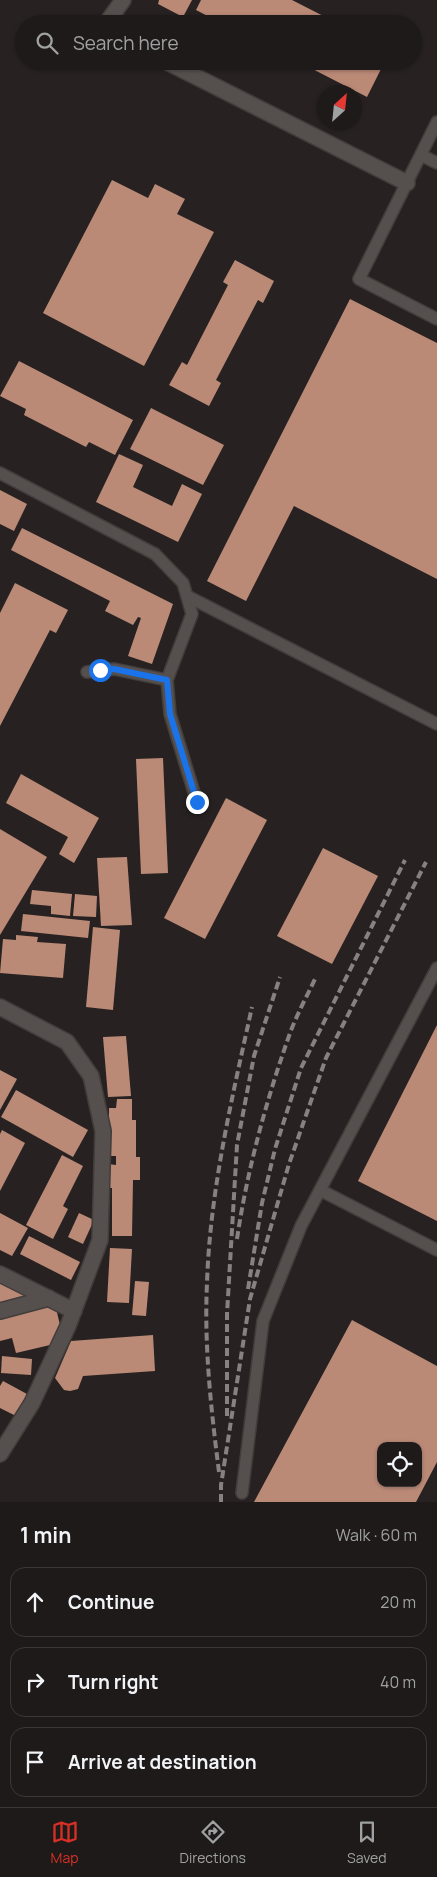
<!DOCTYPE html>
<meta charset="utf-8">
<style>
body{margin:0;font-family:Manrope,sans-serif;background:#2a2726;color:#f1f3f6}
.controls{position:absolute;right:15px;bottom:15px;display:grid;overflow:hidden;border-radius:10px;box-shadow:0 1px 4px #0004}
.controls button{width:45px;height:45px;display:grid;place-items:center;padding:0;border:0;border-bottom:1px solid #3b3838;background:#1d1a19;color:#f1f3f6;font:25px sans-serif}
.compass{position:absolute;left:317px;top:85px;width:45px;height:45px;border-radius:50%;background:#1d1a19;box-shadow:0 1px 4px #0004;rotate:27deg}
.stop{position:absolute;width:15px;height:15px;margin:-11px;border:4px solid #1a73e8;border-radius:50%;background:#fff}
.stop.end{background:#1a73e8;border-color:#fff;box-shadow:0 1px 5px #0008}
.list{margin:0;padding:0;list-style:none}
h2{display:flex;justify-content:space-between;align-items:center;height:65px;margin:0;padding:0 20px;font-size:21px}
h2 small{font-size:16px;font-weight:400;color:#a0a1a2}
.list li{display:grid;grid-template-columns:32px 1fr auto;gap:15px;align-items:center;box-sizing:border-box;height:70px;margin:0 10px 10px;padding:0 10px;border:1px solid #3b3838;border-radius:15px}
.list b{display:block;font-size:19px;white-space:nowrap}
.list em{font-size:16px;font-style:normal;color:#a0a1a2}
.icon{flex:none;width:28px;height:28px;fill:none;stroke:currentColor;stroke-width:2;stroke-linecap:round;stroke-linejoin:round}
.map{position:relative;flex:none;width:437px;height:1502px;overflow:hidden}
.search{position:absolute;background:#1d1a19;box-shadow:0 1px 4px #0004;left:15px;right:15px;top:15px;height:55px;display:flex;align-items:center;gap:12px;box-sizing:border-box;padding:0 18px;border-radius:28px;color:#a0a1a2;font-size:19px}
.sheet{height:305px;background:#1d1a19}
nav{display:flex;justify-content:space-around;align-items:center;box-sizing:border-box;height:70px;border-top:1px solid #3b3838;background:#1d1a19;font-size:14px;color:#a0a1a2}
nav a{display:grid;justify-items:center;gap:2px}
nav .on{color:#d93025}
.map>svg:first-child{display:block}
.building{fill:#bb8a77;fill-rule:evenodd}
.lines{fill:none;stroke-linecap:round;stroke-linejoin:round}
.service-casing{stroke:#413d3b;stroke-width:14}
.minor-casing{stroke:#413d3b;stroke-width:18}
.service{stroke:#554f4d;stroke-width:11}
.minor{stroke:#554f4d;stroke-width:15}
.rail{stroke:#878281;stroke-width:4;stroke-dasharray:8 4;stroke-linecap:butt}
.route{stroke:#1a73e8;stroke-width:6}
</style>
<div class="map">
<svg width="437" height="1502" viewBox="0 0 437 1502">
<rect width="100%" height="100%" fill="#272221"/>
<g class="building">
<polygon points="159,0 192,0 183,17 158,4"/>
<polygon points="201,0 292,0 339,24 223,24 196,10"/>
<polygon points="297,61 385,61 367,97"/>
<polygon points="112,180 148,198 155,184 185,199 177,214 214,232 144,366 43,313"/>
<polygon points="235,260 274,281 263,303 258,300 216,380 221,383 209,406 169,385 182,362 187,365 228,285 223,282"/>
<polygon points="350,299 437,343 437,579 294,506 246,601 207,581"/>
<polygon points="19,361 133,420 115,455 89,442 86,447 24,415 26,409 0,396"/>
<polygon points="151,408 224,445 203,485 130,449"/>
<polygon points="119,454 143,465 133,487 172,506 182,484 202,494 178,542 96,502"/>
<polygon points="0,490 27,504 14,531 0,524"/>
<polygon points="22,528 173,604 152,664 128,656 141,618 138,617 133,625 105,611 110,601 11,550"/>
<polygon points="15,583 68,610 56,633 50,630 0,726 0,613"/>
<polygon points="163,758 168,873 141,874 136,759"/>
<polygon points="21,774 99,818 74,863 59,854 68,837 6,803"/>
<polygon points="226,798 267,820 205,939 164,918"/>
<polygon points="0,829 47,857 0,935"/>
<polygon points="323,848 378,876 332,964 277,936"/>
<polygon points="127,857 132,925 101,926 97,858"/>
<polygon points="32,890 72,894 70,916 51,914 51,906 30,904"/>
<polygon points="75,894 97,896 96,917 73,916"/>
<polygon points="23,914 90,921 88,938 21,931"/>
<polygon points="93,927 120,930 113,1010 86,1007"/>
<polygon points="16,935 38,937 37,942 66,944 63,978 0,973 3,939 16,940"/>
<polygon points="437,1025 437,1221 358,1181"/>
<polygon points="126,1036 131,1096 108,1097 103,1037"/>
<polygon points="0,1070 17,1079 0,1110"/>
<polygon points="16,1090 88,1130 73,1157 1,1117"/>
<polygon points="117,1099 132,1099 132,1120 136,1120 136,1157 140,1157 140,1180 133,1180 132,1236 112,1236 112,1188 108,1188 108,1164 116,1165 116,1156 109,1156 109,1108 116,1108"/>
<polygon points="2,1130 25,1143 0,1191 0,1134"/>
<polygon points="62,1155 83,1166 63,1206 68,1209 53,1239 26,1225"/>
<polygon points="0,1213 28,1228 12,1256 0,1250"/>
<polygon points="79,1213 94,1220 83,1244 68,1237"/>
<polygon points="29,1236 80,1262 71,1280 20,1254"/>
<polygon points="110,1248 132,1249 129,1303 107,1302"/>
<polygon points="0,1280 30,1287 27,1303 0,1308"/>
<polygon points="135,1281 149,1282 146,1316 132,1315"/>
<polygon points="55,1304 60,1325 50,1345 16,1353 12,1338 0,1341 0,1316"/>
<path d="M352,1320L437,1366V1462L416,1502H254ZM381,1446H418V1483H381Z"/>
<polygon points="153,1335 155,1371 83,1376 78,1389 70,1391 64,1390 55,1378 71,1341"/>
<polygon points="2,1356 32,1359 31,1375 1,1373"/>
<polygon points="3,1381 27,1394 16,1416 0,1408 0,1386"/>
</g>
<g class="lines">
<g class="service-casing">
<g id="service">
<polyline points="437,122 359,279 437,319"/>
<polyline points="421,155 437,163"/>
<polyline points="0,473 155,554 183,583 192,614 167,680 170,714 197,802"/>
<polyline points="187,596 437,724"/>
<polyline points="87,672 114,669 167,680"/>
<polyline points="320,1190 437,1250"/>
<polyline points="242,1493 263,1321 301,1226 437,968"/>
</g>
</g>
<g class="minor-casing">
<g id="minor">
<polyline points="106,24 123,0"/>
<polyline points="165,61 407,183"/>
<polyline points="0,1007 67,1042 91,1076 103,1131 100,1240 68,1326 32,1403 0,1454"/>
<polyline points="0,1274 74,1311"/>
<polyline points="0,1311 49,1298"/>
</g>
</g>
<use href="#service" class="service"/>
<use href="#minor" class="minor"/>
<g class="rail">
<path d="M237,1239C247,1171 266,1101 289,1036C296,1016 307,996 316,977"/>
<polyline points="248,1289 262,1203 275,1149 301,1068 405,860"/>
<polyline points="227,1416 227,1314 237,1145 254,1056 280,977"/>
<path d="M219,1472C211,1409 204,1346 207,1283C210,1190 232,1098 252,1007"/>
<polyline points="221,1502 221,1485 250,1299 289,1164 326,1058 426,862"/>
</g>
</g>
<g class="lines">
<polyline class="route" points="100,670 114,669 167,680 170,714 197,802"/>
</g>
</svg>
<div class="controls">
<button><svg class="icon" aria-label="locate" viewBox="0 0 24 24"><circle cx="12" cy="12" r="6"/><path d="M12 2v4M12 18v4M2 12h4M18 12h4"/></svg></button>
</div>
<svg class="compass" viewBox="-18 -18 36 36"><path d="M0-13l5 13h-10z" fill="#e53935"/><path d="M0 13l5-13h-10z" fill="#a0a1a2"/></svg>
<div class="stop" style="left:100px;top:670px"></div>
<div class="stop end" style="left:197px;top:802px"></div>
<div class="search"><svg class="icon" aria-label="search" viewBox="0 0 24 24"><circle cx="10" cy="10" r="6"/><path d="M15 15l6 6"/></svg>Search here</div>
</div>
<section class="sheet">
<h2>1 min<small>Walk · 60 m</small></h2>
<ul class="list">
<li><svg class="icon" aria-label="ahead" viewBox="0 0 24 24"><path d="M12 20V5M6 11l6-6 6 6"/></svg><div><b>Continue</b></div><em>20 m</em></li>
<li><svg class="icon" aria-label="right" viewBox="0 0 24 24"><path d="M7 20v-9h11M14 6l5 5-5 5"/></svg><div><b>Turn right</b></div><em>40 m</em></li>
<li><svg class="icon" aria-label="arrive" viewBox="0 0 24 24"><path d="M6 21V4h12l-3 4 3 4H6"/></svg><div><b>Arrive at destination</b></div></li>
</ul>
</section>
<nav>
<a class="on"><svg class="icon" aria-label="map" viewBox="0 0 24 24"><path d="M3 6l6-2 6 2 6-2v14l-6 2-6-2-6 2zM9 4v14M15 6v14"/></svg>Map</a>
<a><svg class="icon" aria-label="directions" viewBox="0 0 24 24"><path d="M12 3l9 9-9 9-9-9zM9 14v-3h6M13 9l2 2-2 2"/></svg>Directions</a>
<a><svg class="icon" aria-label="saved" viewBox="0 0 24 24"><path d="M7 4h10v16l-5-4-5 4z"/></svg>Saved</a>
</nav>
